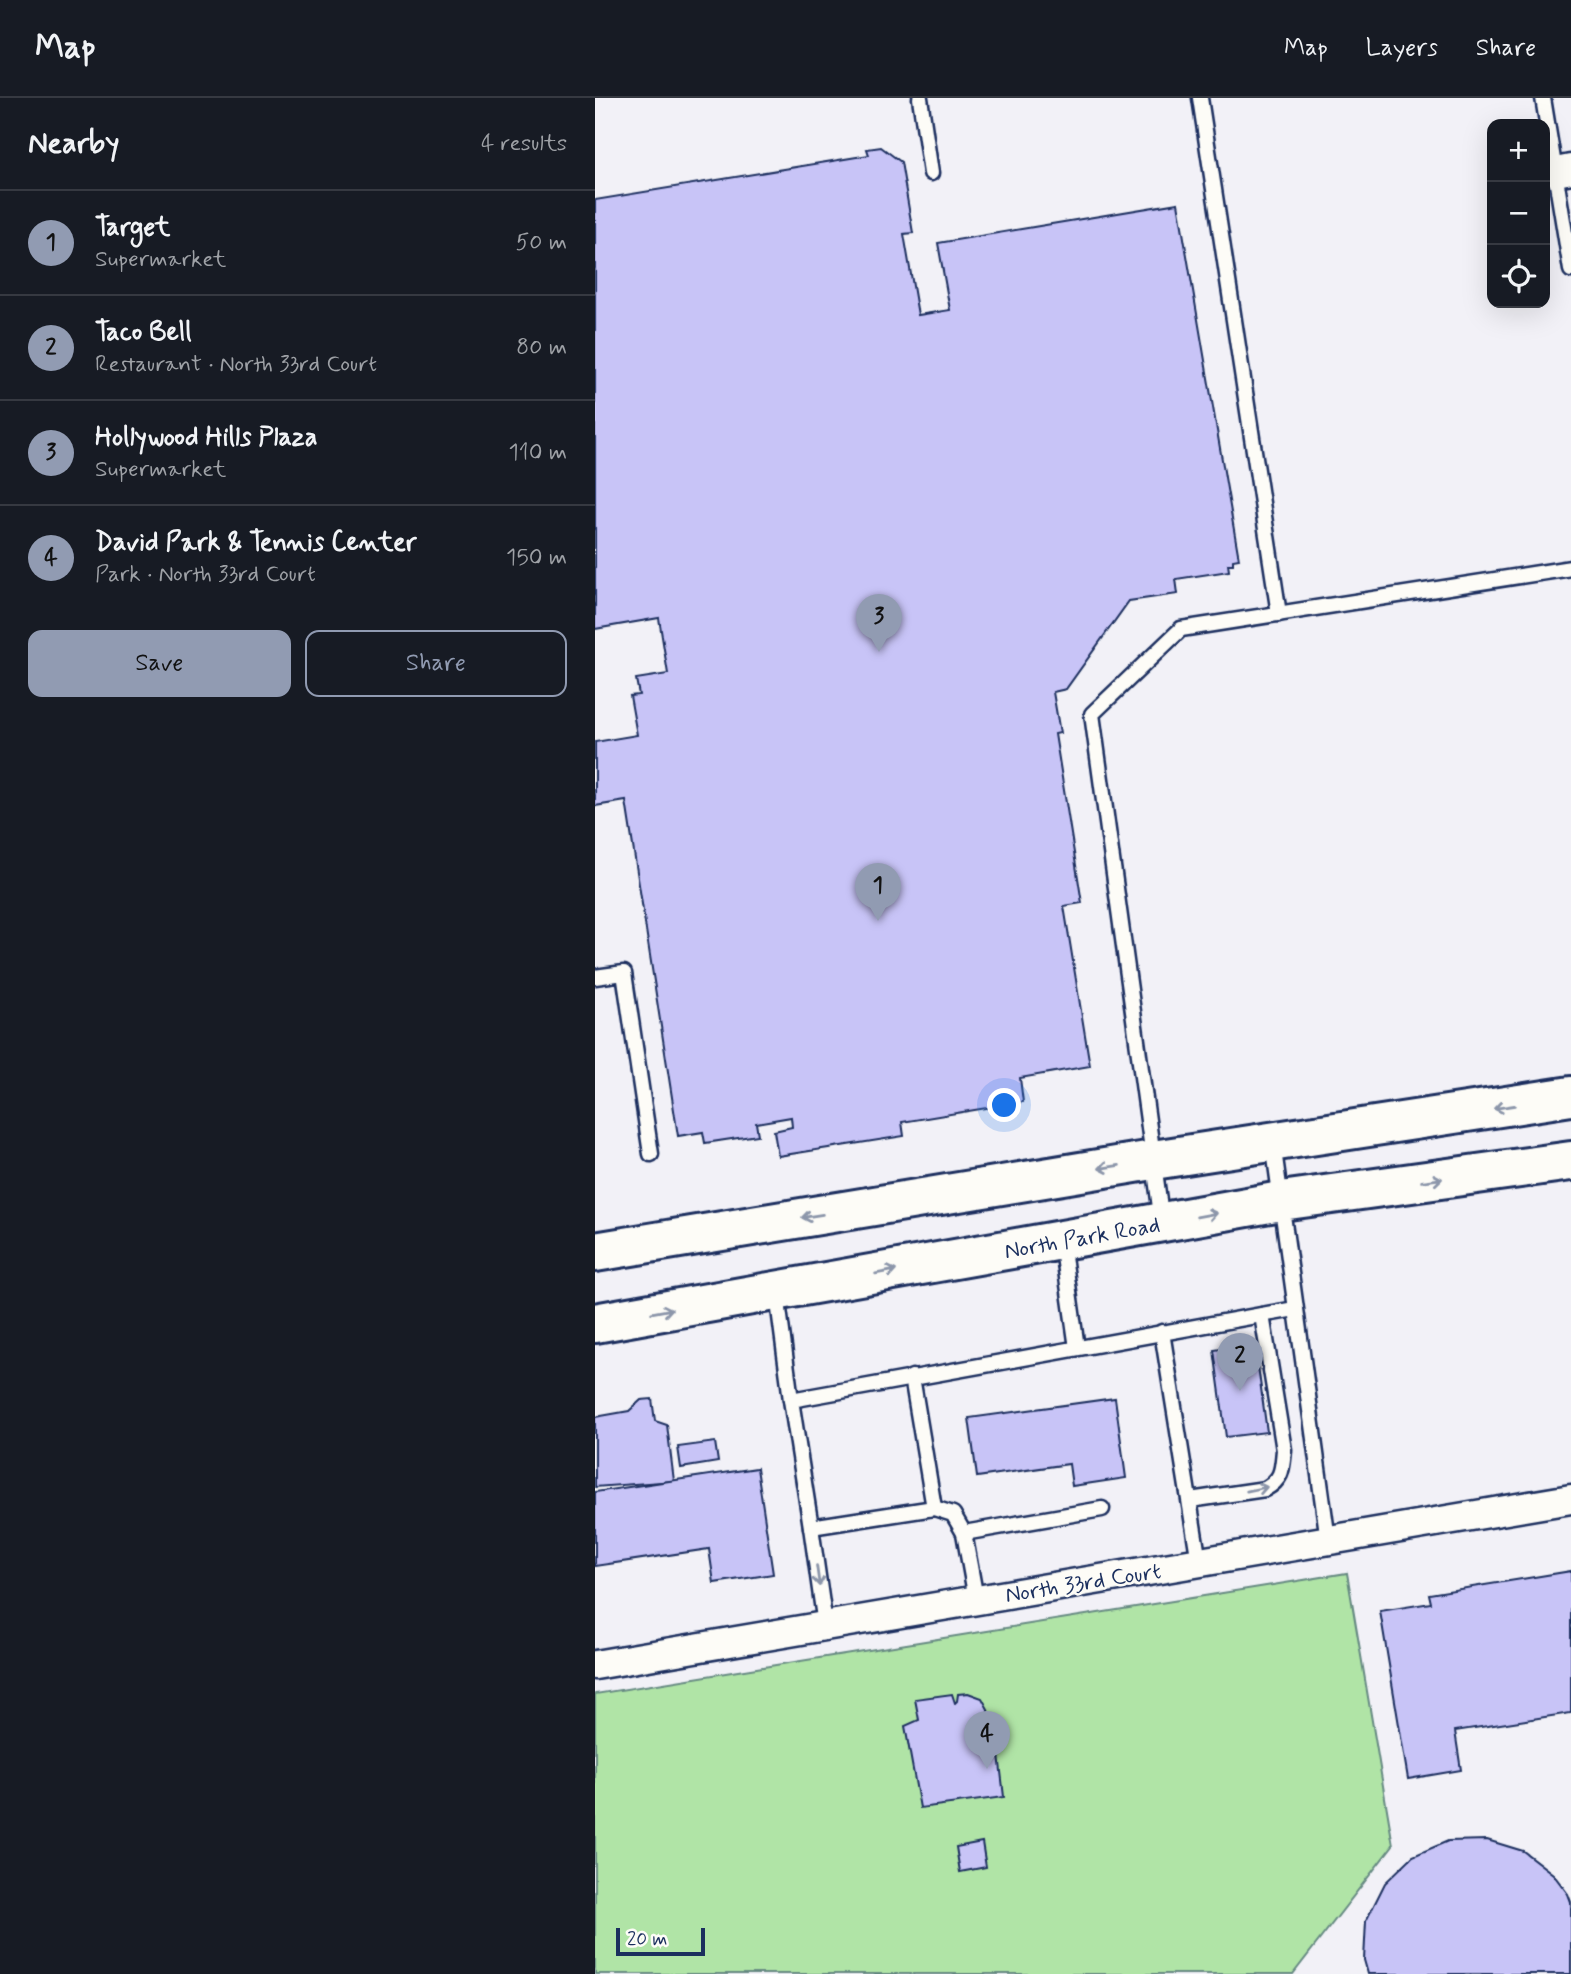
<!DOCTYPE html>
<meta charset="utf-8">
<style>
body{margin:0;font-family:Mynerve,sans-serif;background:#20242c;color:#f1f3f6}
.controls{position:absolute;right:21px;top:21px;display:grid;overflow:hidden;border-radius:14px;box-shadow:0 7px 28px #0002}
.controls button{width:63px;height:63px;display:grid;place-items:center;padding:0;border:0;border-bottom:2px solid #363941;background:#171b24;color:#f1f3f6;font:35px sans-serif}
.scale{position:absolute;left:21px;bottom:18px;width:89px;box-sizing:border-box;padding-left:7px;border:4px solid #1b2f5e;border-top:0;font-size:19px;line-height:24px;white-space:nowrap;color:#1b2f5e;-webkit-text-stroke:5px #fdfcf7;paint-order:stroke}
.you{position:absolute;left:410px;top:1008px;width:24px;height:24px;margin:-18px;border:5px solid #fff;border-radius:50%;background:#1a73e8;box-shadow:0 0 0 10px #1a73e833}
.badge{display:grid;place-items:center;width:46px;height:46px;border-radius:50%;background:#919bb2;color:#111;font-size:23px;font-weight:700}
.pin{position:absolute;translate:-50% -58px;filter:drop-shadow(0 2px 4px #0008)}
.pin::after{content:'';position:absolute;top:37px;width:24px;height:21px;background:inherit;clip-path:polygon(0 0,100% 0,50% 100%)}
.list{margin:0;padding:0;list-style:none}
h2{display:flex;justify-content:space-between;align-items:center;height:91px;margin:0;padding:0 28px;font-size:30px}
h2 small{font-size:23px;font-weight:400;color:#9ea1a6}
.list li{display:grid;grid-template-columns:46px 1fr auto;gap:21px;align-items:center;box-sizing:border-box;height:105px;padding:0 28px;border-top:2px solid #363941}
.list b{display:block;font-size:26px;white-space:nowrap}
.list p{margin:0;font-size:23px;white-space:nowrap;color:#9ea1a6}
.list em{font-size:23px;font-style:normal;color:#9ea1a6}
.actions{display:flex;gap:14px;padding:21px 28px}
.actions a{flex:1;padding:16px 0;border:2px solid #919bb2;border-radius:14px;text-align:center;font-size:24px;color:#919bb2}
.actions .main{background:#919bb2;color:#111}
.icon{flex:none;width:38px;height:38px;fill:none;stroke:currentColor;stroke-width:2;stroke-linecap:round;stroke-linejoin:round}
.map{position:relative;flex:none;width:976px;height:1876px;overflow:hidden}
header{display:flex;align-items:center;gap:42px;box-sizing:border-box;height:98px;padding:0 35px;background:#171b24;border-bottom:2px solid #363941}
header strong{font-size:33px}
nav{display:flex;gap:38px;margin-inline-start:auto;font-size:24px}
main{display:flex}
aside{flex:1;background:#171b24}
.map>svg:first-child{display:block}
.green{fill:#b0e4a6;stroke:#668a82;stroke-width:2}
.building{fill:#c8c4f7;stroke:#1b2f5e;stroke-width:2}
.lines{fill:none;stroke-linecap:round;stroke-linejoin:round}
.lane-casing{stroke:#1b2f5e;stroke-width:19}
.street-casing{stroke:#1b2f5e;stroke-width:33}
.secondary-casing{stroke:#1b2f5e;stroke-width:44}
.lane{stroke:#fdfcf7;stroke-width:14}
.street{stroke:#fdfcf7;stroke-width:28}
.secondary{stroke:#fdfcf7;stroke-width:38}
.oneway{stroke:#8c96aa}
.labels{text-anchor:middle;stroke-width:5;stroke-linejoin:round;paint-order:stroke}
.street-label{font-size:23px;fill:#1b2f5e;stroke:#fdfcf7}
</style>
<header>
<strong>Map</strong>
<nav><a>Map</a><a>Layers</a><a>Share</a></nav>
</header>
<main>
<aside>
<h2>Nearby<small>4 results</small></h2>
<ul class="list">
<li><span class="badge">1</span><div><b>Target</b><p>Supermarket</p></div><em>50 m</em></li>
<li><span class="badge">2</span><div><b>Taco Bell</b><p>Restaurant · North 33rd Court</p></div><em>80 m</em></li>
<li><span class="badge">3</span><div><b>Hollywood Hills Plaza</b><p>Supermarket</p></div><em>110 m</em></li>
<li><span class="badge">4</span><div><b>David Park &amp; Tennis Center</b><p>Park · North 33rd Court</p></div><em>150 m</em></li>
</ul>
<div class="actions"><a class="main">Save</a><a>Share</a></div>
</aside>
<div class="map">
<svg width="976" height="1876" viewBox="0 0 976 1876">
<rect width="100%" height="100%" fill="#f2f1f7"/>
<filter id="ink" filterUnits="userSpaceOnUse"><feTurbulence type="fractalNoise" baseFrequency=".0143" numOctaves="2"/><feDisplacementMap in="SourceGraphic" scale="14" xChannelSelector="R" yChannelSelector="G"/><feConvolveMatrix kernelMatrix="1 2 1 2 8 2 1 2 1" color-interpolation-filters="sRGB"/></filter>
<g filter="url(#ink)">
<polygon class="green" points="752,1475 798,1747 698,1876 0,1876 0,1596"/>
<g class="building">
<polygon points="286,49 306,64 318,135 309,136 323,217 355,212 343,145 583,105 644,461 638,462 638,466 633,466 634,473 581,481 583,496 534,503 471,591 458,594 465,635 460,636 487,805 469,808 495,968 425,980 428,1004 307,1024 309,1038 183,1058 179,1033 197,1029 196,1019 161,1025 163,1037 110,1045 108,1034 83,1038 31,703 0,708 0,644 42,637 35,598 44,597 41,581 73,576 64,520 0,531 0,102 274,57 272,51"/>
<polygon points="660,1246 672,1334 631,1339 619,1252"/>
<polygon points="520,1300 531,1380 477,1388 474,1366 382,1379 374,1320"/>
<polygon points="57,1301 60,1323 72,1327 79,1383 0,1389 0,1319 34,1313 46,1302"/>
<polygon points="120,1344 123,1364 86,1370 83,1349"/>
<polygon points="162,1370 178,1476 119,1485 114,1451 0,1468 0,1394"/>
<polygon points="976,1473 976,1615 860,1633 866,1672 813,1681 785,1513 836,1505 834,1496"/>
<polygon points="373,1595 387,1600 393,1611 397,1646 403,1648 409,1699 325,1710 310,1628 324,1622 320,1601 357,1596 360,1605 362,1603 363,1596"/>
<polygon points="892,1742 928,1753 958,1776 973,1796 976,1804 976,1876 773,1876 769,1862 771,1823 790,1785 818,1758 853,1743"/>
<polygon points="387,1744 391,1769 365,1774 361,1749"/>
</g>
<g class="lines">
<g class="lane-casing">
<g id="lane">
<polyline points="325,0 336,75"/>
<polyline points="605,0 684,516"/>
<polyline points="948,0 976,172"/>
<polyline points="0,879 29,875 56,1056"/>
<polyline points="678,1045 733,1442"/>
<polyline points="567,1124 497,616 586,531 976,470"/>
<polyline points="467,1144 482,1250"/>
<polyline points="182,1196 196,1302"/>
<polyline points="567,1234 604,1464"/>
<polyline points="317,1279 339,1410"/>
<path d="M595,1402L670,1391C688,1381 687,1371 689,1352L667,1217"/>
<polyline points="216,1429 230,1527"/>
<polyline points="369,1435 507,1411"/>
<polyline points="381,1501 369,1435 358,1416 339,1410 216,1429 196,1302 700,1211"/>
</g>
</g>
<g class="street-casing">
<g id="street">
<polyline points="961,74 976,71"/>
<polyline points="0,1567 976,1401"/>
</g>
</g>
<g class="secondary-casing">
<g id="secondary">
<polyline points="0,1154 558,1062 976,998"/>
<polyline points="0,1225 686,1103 976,1063"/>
</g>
</g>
<use href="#lane" class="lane"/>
<use href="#street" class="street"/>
<use href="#secondary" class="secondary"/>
</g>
<defs><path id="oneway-shaft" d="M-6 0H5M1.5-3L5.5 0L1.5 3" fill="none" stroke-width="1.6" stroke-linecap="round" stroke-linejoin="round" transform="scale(1.75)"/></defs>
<g class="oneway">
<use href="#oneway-shaft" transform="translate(909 1009) rotate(171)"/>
<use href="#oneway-shaft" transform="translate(514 1069) rotate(171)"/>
<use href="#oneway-shaft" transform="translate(837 1082) rotate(-8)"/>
<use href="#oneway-shaft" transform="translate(612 1117) rotate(-10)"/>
<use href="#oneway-shaft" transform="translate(217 1118) rotate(171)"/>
<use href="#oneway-shaft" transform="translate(291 1174) rotate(-10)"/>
<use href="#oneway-shaft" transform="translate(67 1213) rotate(-10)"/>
<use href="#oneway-shaft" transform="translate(662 1391) rotate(-12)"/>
<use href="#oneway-shaft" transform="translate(223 1478) rotate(82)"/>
</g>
</g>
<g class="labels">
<g class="street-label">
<text transform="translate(487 1139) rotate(-10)" y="8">North Park Road</text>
<text transform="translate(488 1484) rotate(-9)" y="8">North 33rd Court</text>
</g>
</g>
</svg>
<div class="controls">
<button>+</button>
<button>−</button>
<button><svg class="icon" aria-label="locate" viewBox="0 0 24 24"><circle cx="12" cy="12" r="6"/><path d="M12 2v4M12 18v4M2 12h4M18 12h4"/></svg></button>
</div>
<div class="scale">20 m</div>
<div class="you"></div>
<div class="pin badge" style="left:283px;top:823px">1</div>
<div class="pin badge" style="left:645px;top:1293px">2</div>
<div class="pin badge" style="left:284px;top:554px">3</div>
<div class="pin badge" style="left:392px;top:1671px">4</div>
</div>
</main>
